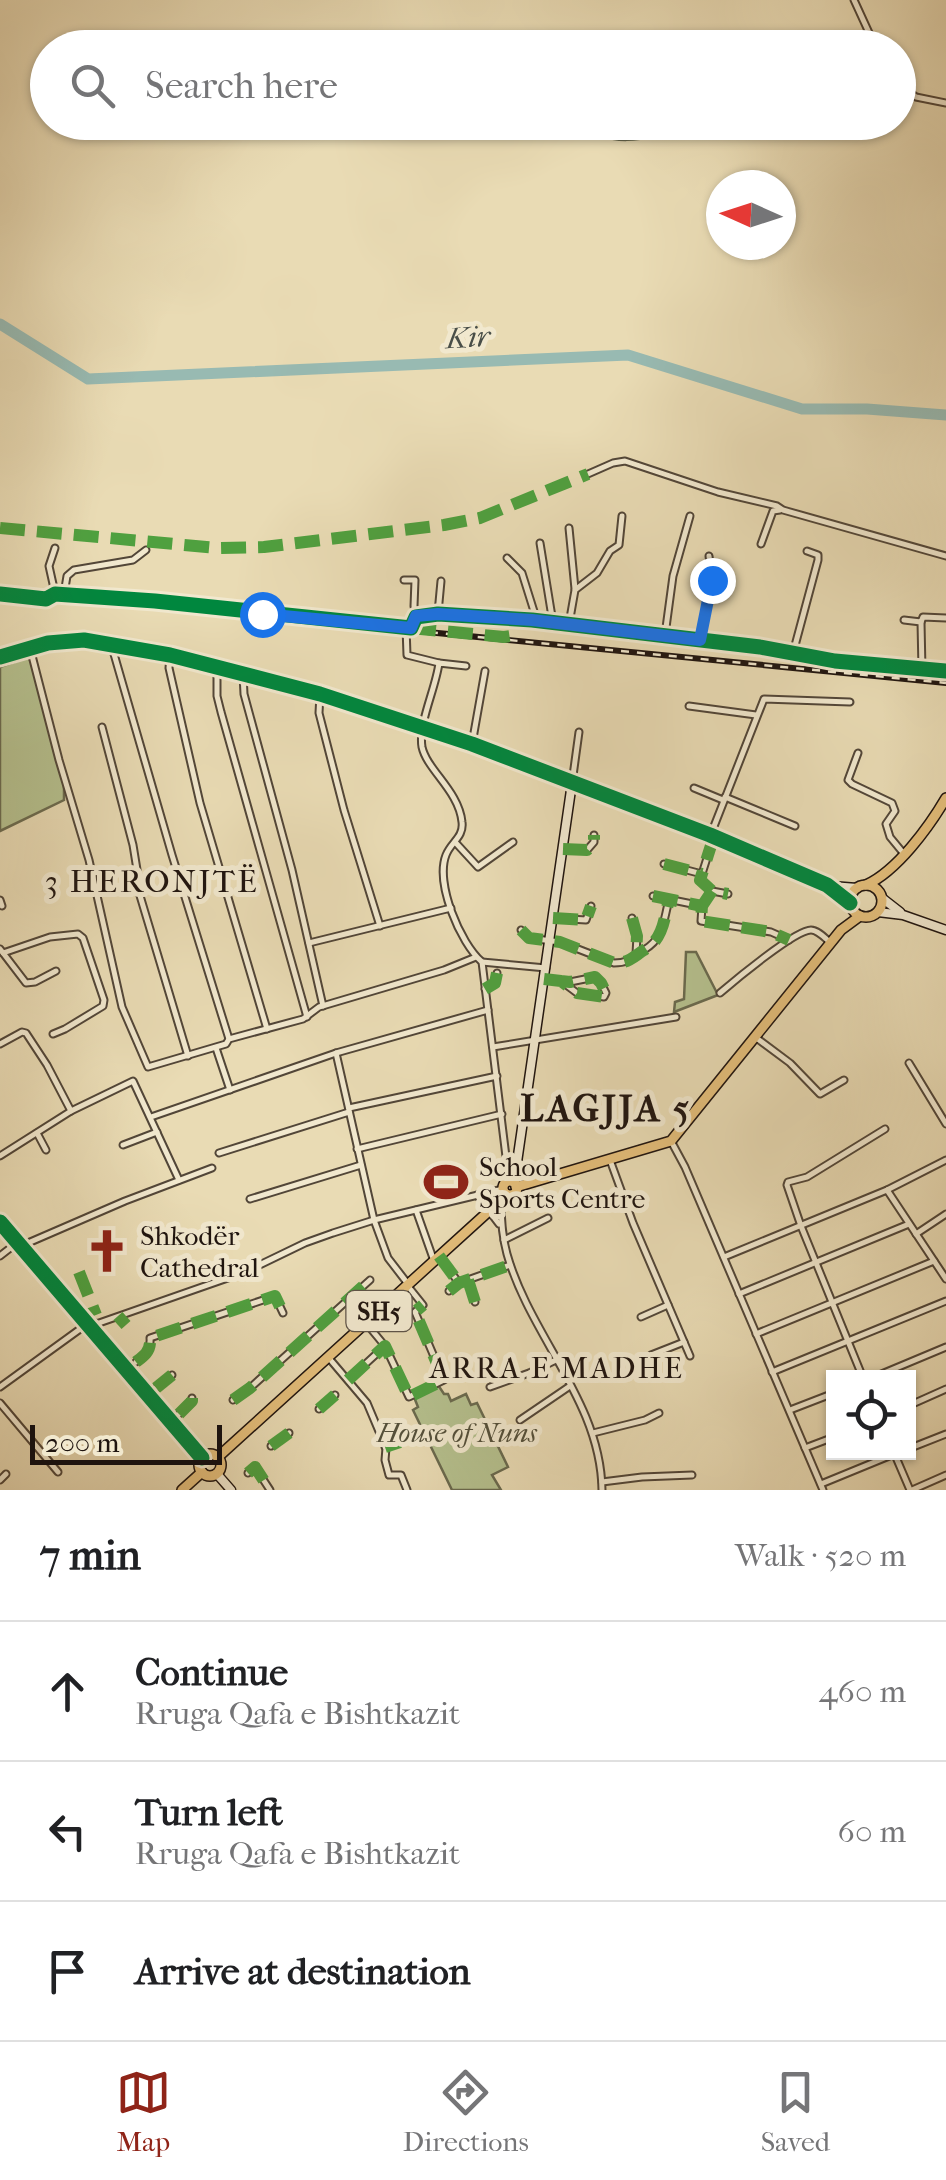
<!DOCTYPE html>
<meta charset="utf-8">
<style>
body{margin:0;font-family:"IM FELL French Canon",serif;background:#f6f6f6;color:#202124}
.controls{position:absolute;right:30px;bottom:30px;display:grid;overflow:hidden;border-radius:0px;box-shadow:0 2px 8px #0004}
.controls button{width:90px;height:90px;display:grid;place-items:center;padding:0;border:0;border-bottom:2px solid #e0e0e0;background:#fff;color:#202124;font:50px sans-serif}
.compass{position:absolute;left:706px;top:170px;width:90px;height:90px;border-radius:50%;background:#fff;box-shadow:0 2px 8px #0004;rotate:273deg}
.scale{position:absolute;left:30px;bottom:25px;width:192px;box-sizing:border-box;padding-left:10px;border:5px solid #1f140f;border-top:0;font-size:28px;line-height:35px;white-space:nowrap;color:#1f140f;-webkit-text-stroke:8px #f1e8ce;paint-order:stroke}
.stop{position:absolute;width:30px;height:30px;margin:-22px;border:8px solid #1a73e8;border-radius:50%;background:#fff}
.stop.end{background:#1a73e8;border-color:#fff;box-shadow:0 2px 10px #0008}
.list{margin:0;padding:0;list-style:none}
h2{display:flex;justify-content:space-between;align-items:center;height:130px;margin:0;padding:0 40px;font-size:42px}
h2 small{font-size:32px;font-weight:400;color:#757577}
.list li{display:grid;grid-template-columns:65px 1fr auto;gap:30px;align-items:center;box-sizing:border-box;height:140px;padding:0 40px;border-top:2px solid #e0e0e0}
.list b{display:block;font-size:38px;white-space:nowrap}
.list p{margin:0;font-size:32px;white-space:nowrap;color:#757577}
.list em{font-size:32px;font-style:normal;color:#757577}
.icon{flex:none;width:55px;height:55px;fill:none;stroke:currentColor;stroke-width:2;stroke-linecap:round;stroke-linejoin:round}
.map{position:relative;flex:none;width:946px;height:1490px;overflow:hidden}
.search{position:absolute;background:#fff;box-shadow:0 2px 8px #0004;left:30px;right:30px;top:30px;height:110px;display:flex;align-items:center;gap:25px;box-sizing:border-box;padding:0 35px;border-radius:55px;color:#757577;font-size:38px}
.sheet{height:550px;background:#fff}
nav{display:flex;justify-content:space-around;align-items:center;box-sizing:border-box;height:140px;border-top:2px solid #e0e0e0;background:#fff;font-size:28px;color:#757577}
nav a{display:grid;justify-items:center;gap:5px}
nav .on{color:#8f2418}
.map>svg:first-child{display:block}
.green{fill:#b5c08e;stroke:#6a6a4e;stroke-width:2.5}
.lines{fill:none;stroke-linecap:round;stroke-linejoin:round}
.river{stroke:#98bab2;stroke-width:11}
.street-casing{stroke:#524638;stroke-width:9}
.secondary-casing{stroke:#1f140f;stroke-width:11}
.primary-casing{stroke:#1f140f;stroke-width:12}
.street{stroke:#f1e8ce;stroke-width:5}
.secondary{stroke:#f1e8ce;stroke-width:8}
.primary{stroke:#e4be7a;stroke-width:9}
.rail-casing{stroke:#1f140f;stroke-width:6}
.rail{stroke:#f1e8ce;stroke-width:2.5;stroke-dasharray:8;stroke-linecap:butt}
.quiet{stroke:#4fa03f;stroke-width:12;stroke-dasharray:25 12;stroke-linecap:butt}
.cycleway-casing{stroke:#f1e8ce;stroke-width:21}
.cycleway{stroke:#00873e;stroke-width:15}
.route{stroke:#1a73e8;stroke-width:12}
.labels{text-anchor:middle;stroke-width:10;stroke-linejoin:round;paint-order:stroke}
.shield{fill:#f1e8ce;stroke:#5e5448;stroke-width:2.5}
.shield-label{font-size:25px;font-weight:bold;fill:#1f140f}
.poi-label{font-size:28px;fill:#1f140f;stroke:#f1e8ce;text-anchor:start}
.park-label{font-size:28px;font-style:italic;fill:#54503b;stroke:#f1e8ce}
.water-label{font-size:30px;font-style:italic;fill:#494e48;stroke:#f1e8ce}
.neighbourhood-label{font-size:30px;letter-spacing:2.5px;fill:#1f140f;stroke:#f1e8ce}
.quarter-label{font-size:32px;letter-spacing:2.5px;fill:#1f140f;stroke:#f1e8ce}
.district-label{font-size:38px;font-weight:bold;letter-spacing:2.5px;fill:#1f140f;stroke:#f1e8ce}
</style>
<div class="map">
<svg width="946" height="1490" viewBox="0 0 946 1490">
<rect width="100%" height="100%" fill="#e9dbb4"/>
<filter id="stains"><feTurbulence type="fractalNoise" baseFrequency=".002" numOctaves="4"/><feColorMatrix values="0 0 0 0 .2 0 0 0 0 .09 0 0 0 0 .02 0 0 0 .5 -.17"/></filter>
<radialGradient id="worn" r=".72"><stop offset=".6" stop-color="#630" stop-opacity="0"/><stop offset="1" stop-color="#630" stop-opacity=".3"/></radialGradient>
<g class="green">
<path d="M579,123H674C648,145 605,146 579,123Z"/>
<polygon points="28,657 34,666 64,785 64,800 0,831 0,667"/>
<polygon points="686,952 696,952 718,995 674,1012 675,1002 684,999"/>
<polygon points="438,1385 444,1394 448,1394 451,1401 466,1394 471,1405 477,1403 508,1467 492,1475 501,1490 452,1490 413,1410 418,1407 414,1397"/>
</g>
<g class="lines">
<polyline class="river" points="0,324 88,379 628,355 802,409 867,409 946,415"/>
<g class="street-casing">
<g id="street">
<polyline points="854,0 876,48"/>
<polyline points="898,84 916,97 946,103"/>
<polyline points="588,474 613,463 625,461 718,492 777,506 783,510 946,556"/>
<polyline points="569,528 575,589"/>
<polyline points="540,543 553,623"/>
<polyline points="761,544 773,511 780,510"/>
<polyline points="55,548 49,566 55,593"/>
<polyline points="507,558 522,573 537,621"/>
<polyline points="404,580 415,580 414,606 416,616"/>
<polyline points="0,594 46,599 55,594 155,601 411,628 416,617 438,614 532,620 760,647 835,661 946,671"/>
<polyline points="64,594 67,576 74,570 133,560 146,550"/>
<polyline points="438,613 441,581"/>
<polyline points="904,620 921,622 923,617 946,618"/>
<polyline points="921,622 922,670"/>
<polyline points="569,624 575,590 597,573 610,551 619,545 622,516"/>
<polyline points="406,627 407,655 439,663"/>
<polyline points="665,635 673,576 690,516"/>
<polyline points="700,640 712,580 709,556"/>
<polyline points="113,644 114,654 172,855 229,1039"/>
<polyline points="30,648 59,760 89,860 122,1007 148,1067 226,1044 229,1039 303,1019 319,1007 444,970 476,957"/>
<polyline points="793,653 818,560 818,555 807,551"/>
<polyline points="170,655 169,668 200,803 267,1029"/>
<path d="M466,666L439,663C436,688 418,723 422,747C427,770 459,791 462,822C464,837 451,842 446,855C435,883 460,943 482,962L509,1181"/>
<polyline points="217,667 217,696 221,712 307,1017"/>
<polyline points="243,674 244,694 292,870 323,1006"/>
<polyline points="320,694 319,713 344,810 380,926"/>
<polyline points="689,706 756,715"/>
<polyline points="102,727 133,845 139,882 138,889 188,1056"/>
<polyline points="472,744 485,671"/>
<polyline points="858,753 848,780 852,784 892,803 895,811 886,824 890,837 904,854"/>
<polyline points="572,783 579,732"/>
<polyline points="694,788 723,800"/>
<polyline points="725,797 795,826"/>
<polyline points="711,834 764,699 850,702"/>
<polyline points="714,836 700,880 712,891 728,894"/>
<polyline points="455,842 478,867 513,842"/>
<polyline points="564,849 587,850 594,842 594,835"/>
<polyline points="664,864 702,874"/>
<polyline points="712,891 702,906 701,921 771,932 789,940"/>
<polyline points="653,896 702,906"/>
<polyline points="0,900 2,906"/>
<polyline points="554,918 586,920 591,906"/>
<polyline points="632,918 637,936 636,954"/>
<path d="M521,930L529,938L560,942L614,963C629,963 633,957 644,950C664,938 663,922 669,900"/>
<polyline points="309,943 451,908"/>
<polyline points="0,949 26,983 35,982 56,971"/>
<polyline points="3,953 50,937 78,934 83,938 104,1000 103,1006 65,1029 53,1034"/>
<polyline points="482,962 546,968"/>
<polyline points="544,979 561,981 577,993 604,997 606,993 601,983 595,977 570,982 561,981"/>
<polyline points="485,989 495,983 497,973"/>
<path d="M720,993C734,981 795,930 811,930C818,930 826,939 831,943"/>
<polyline points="755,1037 790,1063 820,1094 844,1080"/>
<polyline points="0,1044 22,1032 26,1033 47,1065 71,1111"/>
<polyline points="493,1047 676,1017"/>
<polyline points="216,1048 230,1090"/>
<polyline points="336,1053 374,1220 388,1258 408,1284"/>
<polyline points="909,1063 946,1124"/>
<polyline points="349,1108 497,1076"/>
<polyline points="151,1117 336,1053 488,1010"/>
<polyline points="37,1133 46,1150"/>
<polyline points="671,1141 685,1167 823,1490"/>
<polyline points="123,1145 157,1132"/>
<polyline points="357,1149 502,1114"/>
<polyline points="219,1153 349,1112"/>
<polyline points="0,1156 71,1111 133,1081 179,1180"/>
<polyline points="610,1160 633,1223 690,1356"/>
<polyline points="887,1190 946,1279"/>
<polyline points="477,1195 499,1224"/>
<polyline points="250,1199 361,1165"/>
<path d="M501,1201C501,1219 502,1236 507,1254C530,1336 601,1402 602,1490"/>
<polyline points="416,1210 434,1261"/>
<polyline points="916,1234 946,1214"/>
<polyline points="504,1240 548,1218"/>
<polyline points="21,1246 125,1201 212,1168"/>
<polyline points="0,1256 18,1242"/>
<polyline points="724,1257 887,1190 946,1160"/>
<polyline points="440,1258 459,1283"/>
<polyline points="469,1281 475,1302"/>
<polyline points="449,1291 459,1283 510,1265"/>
<polyline points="739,1294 909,1224"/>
<polyline points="641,1317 668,1305"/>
<polyline points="366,1323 385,1346 409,1397 444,1380 415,1312 423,1305 407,1285"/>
<polyline points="756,1334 934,1261"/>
<polyline points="651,1355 684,1342"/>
<polyline points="328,1357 367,1403 386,1448 385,1460 389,1475 401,1475 407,1490"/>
<path d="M136,1362C145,1355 151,1351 150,1338L275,1296L283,1313"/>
<polyline points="772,1372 946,1301"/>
<polyline points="863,1378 801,1226 787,1185 788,1182 807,1177 885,1129"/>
<polyline points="872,1378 946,1347"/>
<polyline points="348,1380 385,1346"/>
<polyline points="0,1387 87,1324 99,1323 245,1272 305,1243 333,1233 374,1220 503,1189"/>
<polyline points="490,1387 529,1373 556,1360"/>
<polyline points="156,1388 172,1375"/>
<polyline points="233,1400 250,1388 370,1280"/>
<polyline points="0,1403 58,1472"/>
<polyline points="908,1406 946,1389"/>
<polyline points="319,1409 335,1395"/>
<polyline points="790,1410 834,1393"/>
<polyline points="179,1414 192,1401 192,1398"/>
<polyline points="520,1420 570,1386"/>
<polyline points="593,1433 645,1420 659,1413"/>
<polyline points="271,1446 289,1433"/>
<polyline points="385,1447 400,1442"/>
<polyline points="805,1448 834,1437"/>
<polyline points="908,1449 946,1434"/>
<polyline points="895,1455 910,1490"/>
<polyline points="248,1473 255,1467 270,1490"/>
<polyline points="0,1480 6,1474"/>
<polyline points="602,1482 642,1477 692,1475"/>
<polyline points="821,1484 899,1452"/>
<polyline points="912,1490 946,1475"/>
</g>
</g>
<g class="secondary-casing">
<g id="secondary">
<polyline points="0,657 48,643 84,640 170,655 320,694 472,744 710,835 827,885 850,903"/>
<polyline points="832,886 857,888"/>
<polyline points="882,898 900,912"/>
<polyline points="878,912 903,915 946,930"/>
<polyline points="514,1183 572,783"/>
<polyline points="0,1222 202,1458"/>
<polyline points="217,1474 231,1490"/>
</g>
</g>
<g class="primary-casing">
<g id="primary">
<path d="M866,885C897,871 929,827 946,798"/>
<circle cx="866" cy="901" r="16"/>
<circle cx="510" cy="1188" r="7"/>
<polyline points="516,1187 671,1141 841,930 860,916"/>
<circle cx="210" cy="1465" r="11"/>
<polyline points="218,1457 489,1211 505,1193"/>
<polyline points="182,1490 202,1472"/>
</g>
</g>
<use href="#street" class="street"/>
<use href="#secondary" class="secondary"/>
<use href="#primary" class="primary"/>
<g class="rail-casing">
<polyline id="rail" points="0,590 946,683"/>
</g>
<use href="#rail" class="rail"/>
<g class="quiet">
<polyline points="0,528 218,548 264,547 444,525 480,518 588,474"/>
<polyline points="411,628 504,637 517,635"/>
<polyline points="714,836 700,880 712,891 728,894"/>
<polyline points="563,849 587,850 594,842 594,835"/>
<polyline points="664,864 702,874"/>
<polyline points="712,891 702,906 701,921 771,932 789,940"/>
<polyline points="653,896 702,906"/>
<polyline points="553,918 586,920 591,906"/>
<polyline points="632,918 637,936 636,956"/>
<path d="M521,930L529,938L560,942L614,963C629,963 633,957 644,950C664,938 663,922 669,900"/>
<polyline points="544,979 561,981 577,993 604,997 606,993 601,983 595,977 570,982 561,981"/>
<polyline points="485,989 495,983 497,973"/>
<polyline points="439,1256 459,1283"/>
<polyline points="79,1272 96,1315"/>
<polyline points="468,1280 475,1302"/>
<polyline points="449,1291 459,1283 510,1265"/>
<polyline points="118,1316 126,1325"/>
<path d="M136,1362C145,1355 151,1351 150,1338L275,1296L283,1313"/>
<polyline points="348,1380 385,1346 409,1397 444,1380 415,1312 423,1305"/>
<polyline points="156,1388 172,1375"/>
<polyline points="233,1400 250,1388 370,1280"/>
<polyline points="319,1409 335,1395"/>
<polyline points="179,1414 192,1401 192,1398"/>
<polyline points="271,1446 289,1433"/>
<polyline points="385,1447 400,1442"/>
<polyline points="248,1473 255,1467 270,1490"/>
</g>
<g class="cycleway-casing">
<g id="cycleway">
<polyline points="0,594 46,599 55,594 155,601 411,628 416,617 438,614 532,620 760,647 835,661 946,671"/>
<polyline points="0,657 48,643 84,640 170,655 320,694 472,744 710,835 827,885 850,903"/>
<polyline points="0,1222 202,1458"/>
</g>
</g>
<use href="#cycleway" class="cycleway"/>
</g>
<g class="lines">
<polyline class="route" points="262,614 411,628 416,616 438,614 532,620 700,640 712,580"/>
</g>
<defs>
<g id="stadium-bare" transform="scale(3.45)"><path d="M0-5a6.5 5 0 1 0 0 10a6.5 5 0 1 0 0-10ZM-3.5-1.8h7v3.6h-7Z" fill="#8f2418" stroke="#f1e8ce" stroke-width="2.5" paint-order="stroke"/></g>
<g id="church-bare" transform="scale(3.45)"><path d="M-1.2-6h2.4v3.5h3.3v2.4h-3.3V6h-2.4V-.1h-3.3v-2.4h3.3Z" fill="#8f2418" stroke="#f1e8ce" stroke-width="2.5" paint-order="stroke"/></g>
</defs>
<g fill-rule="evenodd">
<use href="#stadium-bare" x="446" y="1182"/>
<use href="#church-bare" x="107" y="1251"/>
</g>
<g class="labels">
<rect class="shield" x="346.5" y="1291" width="65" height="40" rx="8"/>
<g class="shield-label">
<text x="379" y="1320">SH5</text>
</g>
<g class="poi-label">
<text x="479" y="1176">School<tspan x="479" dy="32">Sports Centre</tspan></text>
<text x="140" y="1245">Shkodër<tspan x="140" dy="32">Cathedral</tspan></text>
</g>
<g class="park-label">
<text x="457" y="1442">House of Nuns</text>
</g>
<g class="water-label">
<text transform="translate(468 337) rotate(-3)" y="10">Kir</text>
</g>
<g class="neighbourhood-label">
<text x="557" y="1378">ARRA E MADHE</text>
</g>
<g class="quarter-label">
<text x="152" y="892">3 HERONJTË</text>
</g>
<g class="district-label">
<text x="606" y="1121">LAGJJA 5</text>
</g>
</g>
<rect width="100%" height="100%" filter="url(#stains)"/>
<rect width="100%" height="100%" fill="url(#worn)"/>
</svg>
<div class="controls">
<button><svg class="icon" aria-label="locate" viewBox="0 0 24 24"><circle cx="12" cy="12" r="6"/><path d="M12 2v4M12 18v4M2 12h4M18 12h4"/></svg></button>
</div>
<svg class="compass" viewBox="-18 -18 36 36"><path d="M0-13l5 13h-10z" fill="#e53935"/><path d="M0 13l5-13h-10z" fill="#757577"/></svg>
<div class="scale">200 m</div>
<div class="stop" style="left:262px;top:614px"></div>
<div class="stop end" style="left:712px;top:580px"></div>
<div class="search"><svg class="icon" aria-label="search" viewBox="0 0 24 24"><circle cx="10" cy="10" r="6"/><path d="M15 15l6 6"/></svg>Search here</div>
</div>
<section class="sheet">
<h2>7 min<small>Walk · 520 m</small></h2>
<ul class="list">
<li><svg class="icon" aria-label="ahead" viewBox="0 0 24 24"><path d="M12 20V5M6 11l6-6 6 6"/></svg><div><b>Continue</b><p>Rruga Qafa e Bishtkazit</p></div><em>460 m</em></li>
<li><svg class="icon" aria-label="left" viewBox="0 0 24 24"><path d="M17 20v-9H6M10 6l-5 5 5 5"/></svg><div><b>Turn left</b><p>Rruga Qafa e Bishtkazit</p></div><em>60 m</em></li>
<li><svg class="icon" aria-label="arrive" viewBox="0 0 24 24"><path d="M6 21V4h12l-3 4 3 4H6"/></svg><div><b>Arrive at destination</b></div></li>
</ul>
</section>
<nav>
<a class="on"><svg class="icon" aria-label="map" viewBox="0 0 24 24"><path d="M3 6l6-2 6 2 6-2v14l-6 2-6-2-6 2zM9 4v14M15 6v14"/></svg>Map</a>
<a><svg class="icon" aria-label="directions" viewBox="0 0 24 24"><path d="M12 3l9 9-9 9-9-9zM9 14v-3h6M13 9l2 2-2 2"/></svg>Directions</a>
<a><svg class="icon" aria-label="saved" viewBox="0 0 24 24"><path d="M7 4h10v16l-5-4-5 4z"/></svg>Saved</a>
</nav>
